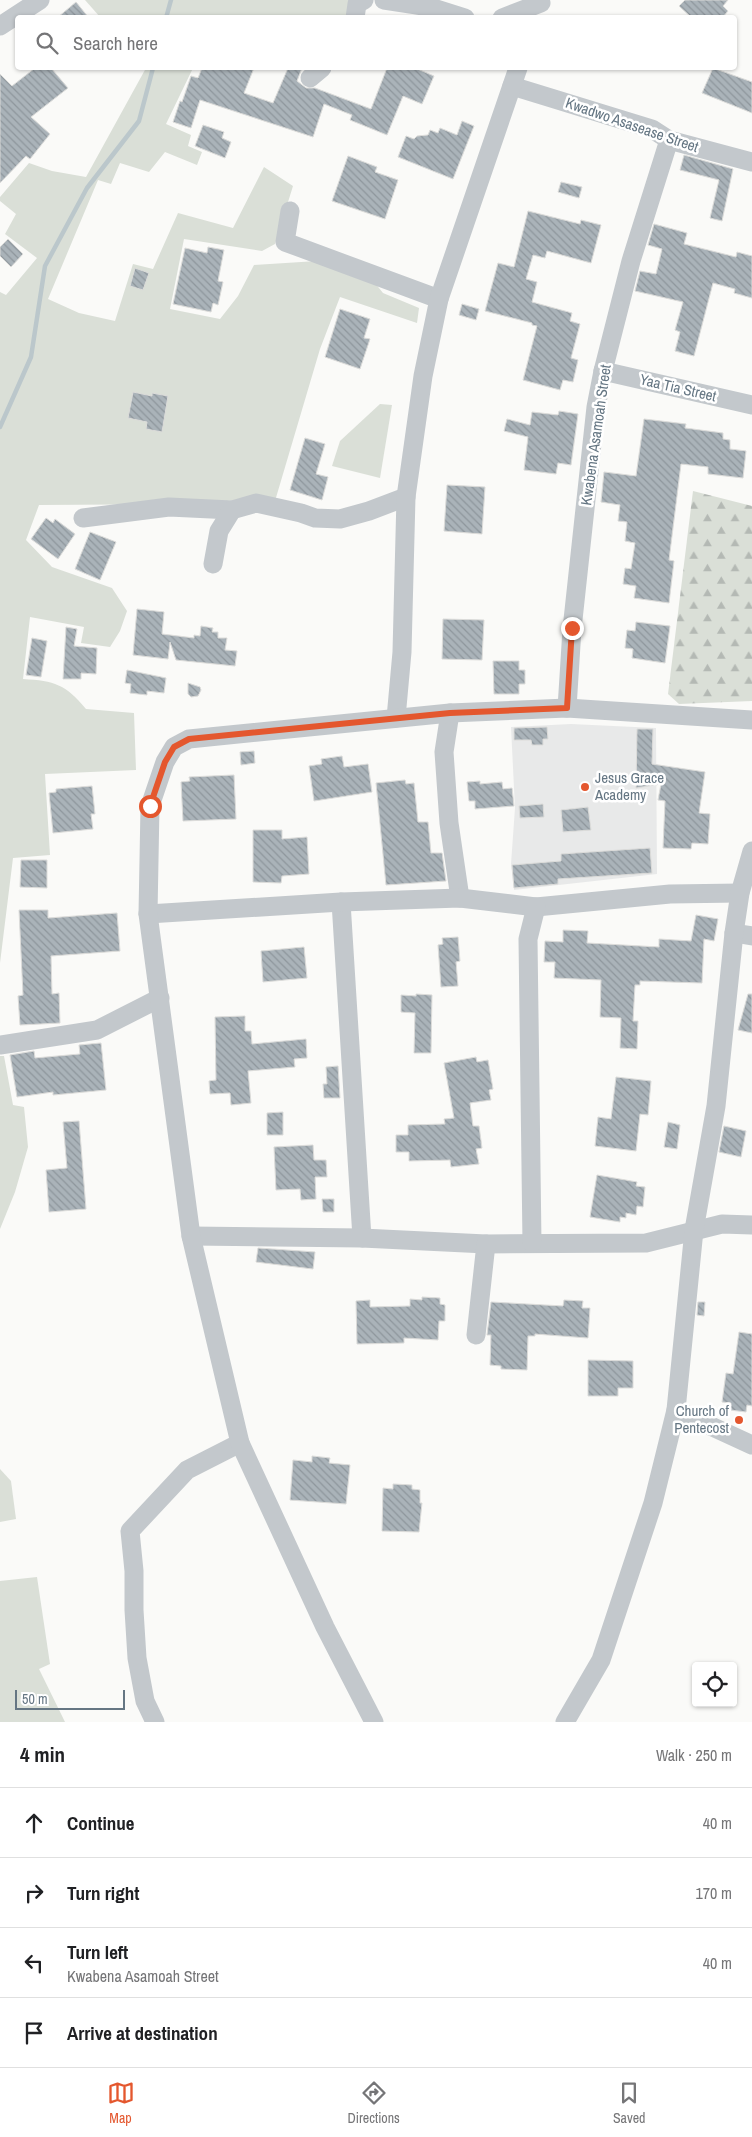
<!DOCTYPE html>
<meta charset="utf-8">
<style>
body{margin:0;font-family:"Archivo Narrow",sans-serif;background:#f2f2f2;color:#202124}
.controls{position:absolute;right:15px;bottom:15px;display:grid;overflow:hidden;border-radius:5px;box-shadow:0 1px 4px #0004}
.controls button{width:45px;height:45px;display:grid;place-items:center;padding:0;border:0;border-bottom:1px solid #e0e0e0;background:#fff;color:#202124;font:25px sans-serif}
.scale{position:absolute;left:15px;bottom:12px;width:110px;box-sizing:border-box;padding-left:5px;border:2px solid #657683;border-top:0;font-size:14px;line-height:18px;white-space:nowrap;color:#657683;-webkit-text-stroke:4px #fff;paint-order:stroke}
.stop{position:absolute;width:15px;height:15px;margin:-11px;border:4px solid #e4572e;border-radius:50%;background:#fff}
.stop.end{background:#e4572e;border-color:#fff;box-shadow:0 1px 5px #0008}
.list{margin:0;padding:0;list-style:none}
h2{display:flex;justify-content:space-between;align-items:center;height:65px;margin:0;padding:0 20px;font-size:21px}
h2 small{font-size:16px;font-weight:400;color:#757577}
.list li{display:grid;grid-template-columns:32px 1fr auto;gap:15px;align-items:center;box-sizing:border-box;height:70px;padding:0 20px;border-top:1px solid #e0e0e0}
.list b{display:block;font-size:19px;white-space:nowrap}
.list p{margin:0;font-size:16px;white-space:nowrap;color:#757577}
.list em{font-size:16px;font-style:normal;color:#757577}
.icon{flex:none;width:28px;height:28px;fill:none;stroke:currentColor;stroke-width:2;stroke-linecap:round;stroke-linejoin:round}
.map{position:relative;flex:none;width:752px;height:1722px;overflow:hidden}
.search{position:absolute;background:#fff;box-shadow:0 1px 4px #0004;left:15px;right:15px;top:15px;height:55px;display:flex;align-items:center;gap:12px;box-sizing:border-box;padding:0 18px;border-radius:5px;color:#757577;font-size:19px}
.sheet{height:345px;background:#fff}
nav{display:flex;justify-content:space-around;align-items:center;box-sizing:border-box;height:70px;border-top:1px solid #e0e0e0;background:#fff;font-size:14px;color:#757577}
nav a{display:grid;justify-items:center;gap:2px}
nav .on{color:#e4572e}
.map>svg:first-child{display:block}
.built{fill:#e8e9e9}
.green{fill:#dadfd7}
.forest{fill:url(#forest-firs)}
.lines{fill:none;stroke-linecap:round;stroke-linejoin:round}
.stream{stroke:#bbc7cb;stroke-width:4.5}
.building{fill:url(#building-back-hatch);stroke:#dcdcda}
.minor{stroke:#c3c8cc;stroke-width:19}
.route{stroke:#e4572e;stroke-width:6}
.poi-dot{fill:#e4572e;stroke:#fff;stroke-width:2}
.labels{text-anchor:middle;stroke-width:5;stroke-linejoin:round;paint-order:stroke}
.street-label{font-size:15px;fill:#657683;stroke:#fff}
.poi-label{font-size:15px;fill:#657683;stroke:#fff;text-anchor:start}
</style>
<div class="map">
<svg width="752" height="1722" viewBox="0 0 752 1722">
<defs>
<pattern id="forest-firs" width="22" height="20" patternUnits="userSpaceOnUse" patternTransform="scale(1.25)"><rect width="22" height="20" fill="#dadfd7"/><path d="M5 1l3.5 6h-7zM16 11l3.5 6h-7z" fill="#b4b9b4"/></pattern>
<pattern id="building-back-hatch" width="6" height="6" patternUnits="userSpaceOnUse" patternTransform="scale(1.25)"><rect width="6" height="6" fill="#aab3b9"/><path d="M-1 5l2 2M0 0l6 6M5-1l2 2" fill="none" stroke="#8e969c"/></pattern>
</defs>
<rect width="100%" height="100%" fill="#fafaf8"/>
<polygon class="built" points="571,724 656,728 657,874 514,890 511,864 515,808 511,727"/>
<g class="green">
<polygon points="85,0 352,0 348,18 100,17"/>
<path d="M146,68H193L166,124L191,135L188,146L202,152L197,165L165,152L149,172L120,163L111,184L98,180L48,299L79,313L115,321L133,264L153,269L178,213L233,228L264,167L293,186L275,244L262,251L184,239L170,309L220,319L238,296L254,265L317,261L371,278L383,293L419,308L417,323L340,297L320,349L275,501L252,498L202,504L39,505L26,540L52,567L112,588L127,611L120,631L110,647L81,643L84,627L30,617L23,679C55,681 65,684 86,709L134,713L136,770L45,774L50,855L13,858L0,963V292L6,295L37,258L5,234L16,214L0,201V197L29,163L52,171L86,177Z"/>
<polygon points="380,404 392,405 380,478 332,466 340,441"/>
<polygon points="0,1056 4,1056 13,1105 24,1107 28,1147 15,1192 0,1229"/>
<polygon points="0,1469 11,1481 16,1519 0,1522"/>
<polygon points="37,1577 50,1664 39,1669 65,1722 0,1722 0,1581"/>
</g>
<polygon class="forest" points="693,491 752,506 752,701 679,704 668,694"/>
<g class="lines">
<g class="stream">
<polyline points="166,18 171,0"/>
<polyline points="0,427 31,357 45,266 87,188 139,121 153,68"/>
</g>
</g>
<g class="building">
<polygon points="685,0 728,0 723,6 728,11 722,18 692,18 679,6"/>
<polygon points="76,2 89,18 57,18"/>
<polygon points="35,68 51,68 68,88 31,117 50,134 30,159 26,156 0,183 0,74 12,86"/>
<polygon points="202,68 254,68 244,93 273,103 288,68 302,68 297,81 306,88 315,88 371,109 387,68 415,68 434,76 422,104 403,96 387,135 350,120 352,115 324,104 313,137 200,100 191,128 173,122 180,101 182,102 191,76 198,78"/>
<polygon points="713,68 752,82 752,113 702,93"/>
<polygon points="462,121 474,126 453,179 398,157 406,136 414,139 417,136 428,135 430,130 438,133 440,128 457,135"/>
<polygon points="203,125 224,132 222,138 231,142 225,158 195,146"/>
<polygon points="684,155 733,169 722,221 710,218 719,180 680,170"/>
<polygon points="348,156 377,167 375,172 398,180 385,219 332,201"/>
<polygon points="561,182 582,187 579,198 558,192"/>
<polygon points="528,211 580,224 581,220 601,225 591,263 547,251 545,258 533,255 526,279 537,282 532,302 572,313 570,321 580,324 571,358 578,360 573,382 563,380 560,390 523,380 537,326 532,325 532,323 485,311 498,263 514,267"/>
<polygon points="654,224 687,233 684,244 736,257 737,252 752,256 752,298 734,293 735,289 713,283 694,356 675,351 680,332 675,330 683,302 635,291 640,271 656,274 662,249 648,245"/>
<polygon points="8,239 23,254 11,267 0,256 0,247"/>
<polygon points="208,247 224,250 218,281 223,282 218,305 213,303 211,312 173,304 185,248 207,253"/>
<polygon points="135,268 149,273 143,290 130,286"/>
<polygon points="462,304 479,309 476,320 459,315"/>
<polygon points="340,309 370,319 364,338 370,339 360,369 325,357"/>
<polygon points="133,392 152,396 152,393 168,396 162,432 146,429 147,422 128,418"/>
<polygon points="559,411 578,414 571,465 558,463 556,474 524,470 528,437 504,431 507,419 530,425 532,412 558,415"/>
<polygon points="644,419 686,424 685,428 723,433 723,439 730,440 730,449 746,451 743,478 708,474 708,467 681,464 669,560 674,561 669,603 634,598 636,586 623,584 625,568 631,569 635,543 625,541 627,522 618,521 620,505 601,502 604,472 636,476"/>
<polygon points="305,438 325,444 316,474 328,477 322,500 290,490"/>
<polygon points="447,485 485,487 482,534 444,531"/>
<polygon points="46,518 53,523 55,519 75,534 58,559 31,539"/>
<polygon points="90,532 116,542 100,580 75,569"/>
<polygon points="137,609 164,612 162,634 194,638 194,635 200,636 201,626 213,628 212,632 218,632 218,638 227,638 225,650 237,651 235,666 176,660 170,642 168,659 133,655"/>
<polygon points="443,619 484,620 482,660 442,659"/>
<polygon points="636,622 670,626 665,663 632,658 633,649 625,648 627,630 635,631"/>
<polygon points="66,627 77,629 74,646 97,648 96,674 81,673 81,679 63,679"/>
<polygon points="32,638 47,641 41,677 26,675"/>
<polygon points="493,661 519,661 519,670 525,670 525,684 519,684 519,694 494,694"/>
<polygon points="127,670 166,678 164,693 147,691 147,695 130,693 131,684 125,683"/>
<polygon points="188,683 200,687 201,690 198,696 191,697 188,694"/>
<polygon points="547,727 548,739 543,739 543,745 532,745 531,740 514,740 514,728"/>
<polygon points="637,729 653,729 652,764 705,772 699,813 710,814 708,844 692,843 691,849 663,848 665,801 658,800 661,784 636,788"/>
<polygon points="254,751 255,763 241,765 240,752"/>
<polygon points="342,756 344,767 368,764 372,792 314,801 309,766 322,764 321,759"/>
<polygon points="234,775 236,819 183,821 181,782 190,781 189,777"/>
<polygon points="405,780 406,784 414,783 418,822 428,822 431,853 442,853 446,881 386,885 376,783"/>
<polygon points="480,781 480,784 502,782 503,789 512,788 514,806 475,809 475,801 469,801 467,782"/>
<polygon points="92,786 95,814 91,814 93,829 53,833 49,793 56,792 56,789"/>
<polygon points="543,804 544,817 520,818 519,806"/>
<polygon points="588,807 591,830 563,832 561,810"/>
<polygon points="253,830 282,830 282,839 307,837 309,874 282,876 281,883 253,882"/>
<polygon points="650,848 652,873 558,879 558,884 514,888 512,865 561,861 561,854"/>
<polygon points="21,860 47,860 47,888 20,887"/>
<polygon points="19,910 48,910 48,918 117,913 120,951 51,956 52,994 59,993 60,1023 20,1025 18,996 23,995"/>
<polygon points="696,915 718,919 714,941 704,939 702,983 640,981 640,985 635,985 633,1021 638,1021 637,1049 620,1048 621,1018 600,1017 601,980 554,978 555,962 544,962 545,941 563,942 563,930 588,931 587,943 659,947 659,939 691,941"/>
<polygon points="458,937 460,961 456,962 458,986 441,987 438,945 443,944 442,938"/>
<polygon points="304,947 307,978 263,982 261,951"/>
<polygon points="416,994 432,995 431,1053 414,1053 415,1013 401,1012 401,995 416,996"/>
<polygon points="748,994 752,994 752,1033 738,1030"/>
<polygon points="245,1016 245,1031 251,1031 252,1044 306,1039 307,1058 294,1059 295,1067 248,1071 251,1103 231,1105 230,1093 210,1094 209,1081 216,1080 215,1017"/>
<polygon points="101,1043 106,1090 53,1095 53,1092 17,1097 10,1055 34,1051 35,1058 80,1054 79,1045"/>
<polygon points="476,1057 477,1062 488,1060 493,1089 489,1090 491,1100 470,1103 473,1126 479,1126 482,1148 476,1149 479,1164 451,1167 450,1160 409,1161 409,1152 396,1152 396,1135 408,1135 408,1125 445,1124 444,1119 454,1118 444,1063"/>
<polygon points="338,1066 340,1098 324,1098 323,1084 327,1084 326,1067"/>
<polygon points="616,1077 651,1081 648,1115 640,1114 636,1151 595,1146 598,1117 611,1119"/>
<polygon points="283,1112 283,1135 267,1135 267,1113"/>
<polygon points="79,1121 86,1209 49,1212 46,1170 67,1168 63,1122"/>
<polygon points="668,1122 680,1125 677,1149 664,1147"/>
<polygon points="724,1126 746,1131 741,1157 719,1152"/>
<polygon points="313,1145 314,1160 326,1160 327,1177 315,1177 316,1199 301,1200 300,1189 276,1190 274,1147"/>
<polygon points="597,1175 637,1182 636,1186 645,1187 643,1207 637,1206 636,1215 626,1213 626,1218 620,1217 620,1222 590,1217"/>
<polygon points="322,1199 334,1199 334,1212 323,1212"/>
<polygon points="258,1248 315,1252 313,1269 256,1262"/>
<polygon points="422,1297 440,1298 440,1304 445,1305 445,1321 439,1321 438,1340 404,1338 404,1343 357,1344 356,1301 370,1300 370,1307 410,1306 410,1299 422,1300"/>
<polygon points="564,1300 583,1301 582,1308 590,1308 588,1338 535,1334 535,1336 528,1336 527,1370 501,1369 501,1366 490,1365 491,1335 487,1335 491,1302 563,1306"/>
<polygon points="698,1302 705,1302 704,1316 697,1315"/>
<polygon points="739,1332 752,1334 752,1406 747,1405 746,1412 730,1410 731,1403 722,1402 726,1373 733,1374"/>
<polygon points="588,1360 633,1361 633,1388 618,1388 618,1396 588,1396"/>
<polygon points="312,1456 330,1458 329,1463 350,1465 346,1504 290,1500 293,1460 312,1462"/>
<polygon points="393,1484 412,1485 412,1489 420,1490 420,1503 422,1503 419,1532 382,1531 383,1488 393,1489"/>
</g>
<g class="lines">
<g class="minor">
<polyline points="384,0 430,7 465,18"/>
<polyline points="355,18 357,4 364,0"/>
<polyline points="502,18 541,3"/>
<polyline points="0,26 40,0"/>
<polyline points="310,78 322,68"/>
<polyline points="512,86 652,129 669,140 752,162"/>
<polyline points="290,211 285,242 439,299"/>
<polyline points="603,371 752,405"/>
<polyline points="83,518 169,507 232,510"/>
<polyline points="213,564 219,531 232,510 256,503 301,513 315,518 340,519 369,511 406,497"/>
<polyline points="567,708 572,629 596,407 603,371 631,261 669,140"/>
<polyline points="450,713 444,752 449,823 460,898"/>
<polyline points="396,718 402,652 406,497 423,376 439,299 518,68"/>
<polyline points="341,902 362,1238"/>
<polyline points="148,914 341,902 460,898 536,907 670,894 740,893"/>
<polyline points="734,933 752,936"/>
<polyline points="0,1045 97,1030 160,998"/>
<polyline points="191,1236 362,1238 486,1244 646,1243 722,1224 752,1225"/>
<polyline points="532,1243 528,939 536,907"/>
<polyline points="476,1335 486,1244"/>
<polyline points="676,1410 752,1445"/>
<polyline points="155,1722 145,1701 137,1658 134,1610 134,1571 130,1531 187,1470 240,1443"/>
<polyline points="374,1722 325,1627 240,1443 191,1236 148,914 150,806 165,762 174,747 189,739 450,713 567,708 752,720"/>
<polyline points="565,1722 601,1660 653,1503 676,1410 694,1230 716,1106 734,933 740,893 752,851"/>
</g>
</g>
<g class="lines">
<polyline class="route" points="150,806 165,762 174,747 189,739 450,713 567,708 572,628"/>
</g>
<g class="poi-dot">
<circle cx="585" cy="787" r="5"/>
<circle cx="739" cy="1420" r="5"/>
</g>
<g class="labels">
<g class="street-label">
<text transform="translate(632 125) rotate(19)" y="5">Kwadwo Asasease Street</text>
<text transform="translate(678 388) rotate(13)" y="5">Yaa Tia Street</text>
<text transform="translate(596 435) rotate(-82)" y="5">Kwabena Asamoah Street</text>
</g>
<g class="poi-label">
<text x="595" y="783">Jesus Grace<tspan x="595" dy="17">Academy</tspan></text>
<text x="729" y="1416" text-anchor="end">Church of<tspan x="729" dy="17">Pentecost</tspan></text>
</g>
</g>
</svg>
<div class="controls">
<button><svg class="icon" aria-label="locate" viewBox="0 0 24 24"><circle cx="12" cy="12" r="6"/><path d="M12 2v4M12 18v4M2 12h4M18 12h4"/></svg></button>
</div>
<div class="scale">50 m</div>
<div class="stop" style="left:150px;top:806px"></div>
<div class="stop end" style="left:572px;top:628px"></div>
<div class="search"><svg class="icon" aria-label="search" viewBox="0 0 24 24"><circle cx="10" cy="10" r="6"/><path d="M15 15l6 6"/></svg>Search here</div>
</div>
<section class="sheet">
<h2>4 min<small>Walk · 250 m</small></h2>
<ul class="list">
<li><svg class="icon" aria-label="ahead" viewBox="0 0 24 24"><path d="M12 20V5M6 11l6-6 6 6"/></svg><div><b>Continue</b></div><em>40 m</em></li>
<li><svg class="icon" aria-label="right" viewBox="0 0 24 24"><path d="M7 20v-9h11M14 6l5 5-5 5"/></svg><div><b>Turn right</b></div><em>170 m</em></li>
<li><svg class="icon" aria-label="left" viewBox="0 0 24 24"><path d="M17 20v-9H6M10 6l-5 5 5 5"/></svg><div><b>Turn left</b><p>Kwabena Asamoah Street</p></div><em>40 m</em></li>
<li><svg class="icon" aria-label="arrive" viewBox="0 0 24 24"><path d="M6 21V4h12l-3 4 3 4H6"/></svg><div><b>Arrive at destination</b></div></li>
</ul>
</section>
<nav>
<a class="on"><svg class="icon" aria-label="map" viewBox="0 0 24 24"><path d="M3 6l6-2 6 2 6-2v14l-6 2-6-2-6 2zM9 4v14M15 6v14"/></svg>Map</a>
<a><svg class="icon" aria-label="directions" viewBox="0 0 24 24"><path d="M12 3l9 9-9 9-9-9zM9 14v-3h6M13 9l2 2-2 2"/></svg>Directions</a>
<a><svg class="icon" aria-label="saved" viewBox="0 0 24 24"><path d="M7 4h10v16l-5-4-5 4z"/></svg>Saved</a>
</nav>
